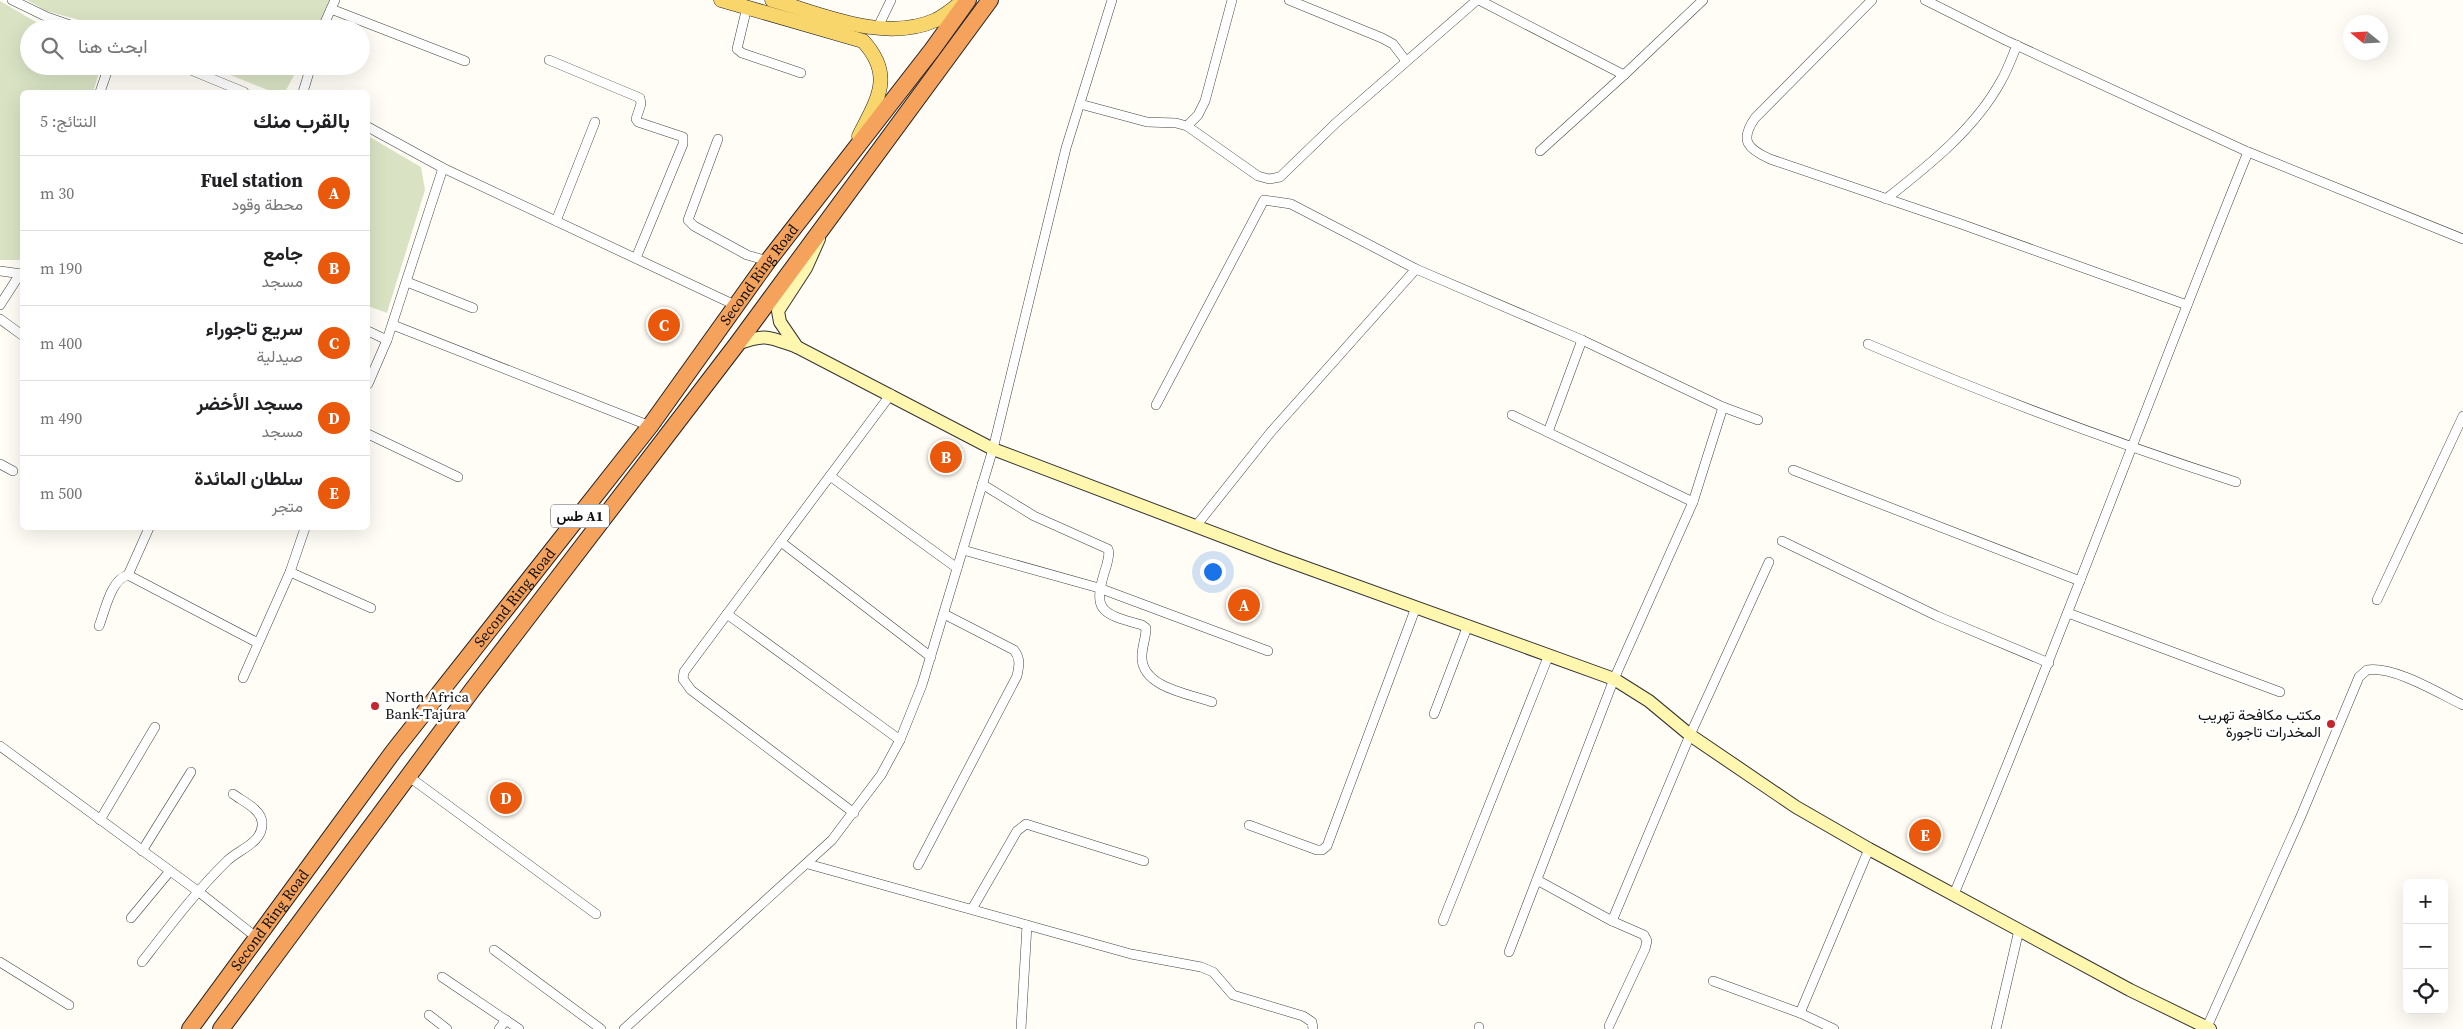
<!DOCTYPE html>
<html lang="ar">
<meta charset="utf-8">
<style>
body{margin:0;font-family:"Source Serif 4",Vazirmatn,serif;background:#f2f2f2;color:#202124;direction:rtl}
.controls{position:absolute;right:15px;bottom:15px;display:grid;overflow:hidden;border-radius:8px;box-shadow:0 5px 20px #0002}
.controls button{width:45px;height:45px;display:grid;place-items:center;padding:0;border:0;border-bottom:1px solid #e0e0e0;background:#fff;color:#202124;font:25px sans-serif}
.compass{position:absolute;left:2343px;top:15px;width:45px;height:45px;border-radius:50%;background:#fff;box-shadow:0 5px 20px #0002;rotate:288deg}
.you{position:absolute;left:1212px;top:571px;width:18px;height:18px;margin:-12px;border:4px solid #fff;border-radius:50%;background:#1a73e8;box-shadow:0 0 0 8px #1a73e833}
.badge{display:grid;place-items:center;width:32px;height:32px;border-radius:50%;background:#ea580c;color:#fff;font-size:16px;font-weight:700}
.pin{position:absolute;translate:-50% -50%;border:2px solid #fff;box-shadow:0 1px 5px #0006}
.list{margin:0;padding:0;list-style:none}
h2{display:flex;justify-content:space-between;align-items:center;height:65px;margin:0;padding:0 20px;font-size:21px}
h2 small{font-size:16px;font-weight:400;color:#757577}
.list li{display:grid;grid-template-columns:32px 1fr auto;gap:15px;align-items:center;box-sizing:border-box;height:75px;padding:0 20px;border-top:1px solid #e0e0e0}
.list b{display:block;font-size:19px;white-space:nowrap}
.list p{margin:0;font-size:16px;white-space:nowrap;color:#757577}
.list em{font-size:16px;font-style:normal;color:#757577}
.icon{flex:none;width:28px;height:28px;fill:none;stroke:currentColor;stroke-width:2;stroke-linecap:round;stroke-linejoin:round}
.map{position:relative;flex:none;width:2463px;height:1029px;overflow:hidden;direction:ltr}
.search{position:absolute;background:#fff;box-shadow:0 5px 20px #0002;left:20px;top:20px;width:350px;height:55px;display:flex;align-items:center;gap:12px;box-sizing:border-box;padding:0 18px;border-radius:28px;color:#757577;font-size:19px}
.panel{position:absolute;background:#fff;box-shadow:0 5px 20px #0002;left:20px;top:90px;width:350px;height:440px;border-radius:8px;direction:rtl}
.map>svg:first-child{display:block}
.cemetery{fill:#d9e3c4}
.lines{fill:none;stroke-linecap:round;stroke-linejoin:round}
.street-casing{stroke:#444;stroke-width:10}
.secondary-casing{stroke:#333;stroke-width:14}
.primary-casing{stroke:#222;stroke-width:15}
.highway-casing{stroke:#222;stroke-width:18}
.street{stroke:#fff;stroke-width:9}
.secondary{stroke:#fff6b0;stroke-width:12}
.primary{stroke:#f9d66b;stroke-width:14}
.highway{stroke:#f5a25d;stroke-width:16}
.poi-dot{fill:#c4262e;stroke:#fff;stroke-width:2}
.labels{text-anchor:middle;stroke-width:5;stroke-linejoin:round;paint-order:stroke}
.shield{fill:#fff;stroke:#585858;stroke-width:1}
.shield-label{font-size:14px;font-weight:bold;fill:#111}
.street-label{font-size:15px;fill:#111;stroke:#fff}
.poi-label{font-size:15px;fill:#111;stroke:#fff;text-anchor:start}
</style>
<div class="map">
<svg width="2463" height="1029" viewBox="0 0 2463 1029">
<rect width="100%" height="100%" fill="#fffdf5"/>
<g class="cemetery">
<polygon points="27,0 332,0 318,29 113,29 46,11"/>
<polygon points="0,1 48,29 29,29 29,66 101,66 93,92 22,92 22,260 0,260"/>
<polygon points="208,66 299,66 285,92 273,92"/>
<polygon points="368,136 421,167 425,190 387,313 368,306"/>
</g>
<g class="lines">
<g class="street-casing">
<g id="street">
<polyline points="12,0 47,17 82,29"/>
<polyline points="1289,0 1382,38 1393,44 1406,61"/>
<polyline points="1479,0 1624,75 1703,0"/>
<path d="M1872,0L1755,118C1739,141 1748,149 1770,159L1961,224L2187,305"/>
<path d="M1925,0L2005,40L2248,152C2148,399 2057,649 1954,894"/>
<polyline points="747,7 737,49 742,53 801,73"/>
<polyline points="331,9 465,61"/>
<polyline points="322,29 335,0"/>
<polyline points="877,29 891,0"/>
<polyline points="549,60 640,98 641,104 636,119 638,122 683,137 683,144 636,258"/>
<polyline points="181,66 244,92"/>
<polyline points="100,92 109,66"/>
<polyline points="303,92 311,66"/>
<polyline points="1080,104 1147,122 1176,123 1187,126 1258,176 1269,179 1280,177 1337,122 1477,0"/>
<polyline points="1187,126 1198,115 1205,101 1232,0"/>
<polyline points="368,127 443,168 737,306"/>
<polyline points="718,139 688,220 694,226 747,255 768,261"/>
<polyline points="1540,151 1624,75"/>
<polyline points="2248,152 2463,239"/>
<path d="M1886,199C1928,166 1975,129 2001,81C2008,69 2012,57 2017,45"/>
<polyline points="556,221 595,122"/>
<polyline points="0,271 22,274"/>
<polyline points="407,282 473,308"/>
<polyline points="0,305 20,274"/>
<polyline points="0,319 22,335"/>
<polyline points="393,325 650,426"/>
<polyline points="368,331 387,340"/>
<path d="M1868,344C1990,396 2109,441 2236,482"/>
<polyline points="368,384 387,340 443,168"/>
<polyline points="1156,405 1264,200 1291,204 1416,269 1582,340 1723,407 1758,420"/>
<polyline points="1548,432 1582,340"/>
<polyline points="368,434 458,477"/>
<polyline points="0,464 13,471"/>
<polyline points="1793,470 2080,581"/>
<polyline points="830,476 957,568"/>
<path d="M982,484L1034,516L1108,549C1110,554 1108,558 1107,564C1092,610 1098,613 1142,625L1146,628C1146,639 1141,649 1142,659C1144,688 1190,694 1212,702"/>
<polyline points="1693,502 1723,407"/>
<polyline points="1196,526 1270,433 1416,269"/>
<polyline points="1782,541 1937,616 2049,663"/>
<polyline points="781,542 931,657"/>
<polyline points="963,550 1099,588 1268,651"/>
<polyline points="290,572 371,608"/>
<polyline points="128,575 149,528"/>
<polyline points="2377,600 2463,416"/>
<polyline points="2068,613 2280,692"/>
<polyline points="727,614 900,740"/>
<path d="M99,626C105,611 111,579 128,575L258,643"/>
<polyline points="243,678 290,572 305,528"/>
<polyline points="1434,714 1468,625"/>
<polyline points="0,746 199,892 256,937"/>
<polyline points="408,776 596,914"/>
<polyline points="854,813 691,690 683,679 684,672 692,661 891,394"/>
<polyline points="100,820 155,727"/>
<polyline points="1249,825 1317,850 1322,850 1327,846 1416,607"/>
<polyline points="142,851 191,772"/>
<polyline points="808,864 1027,925 1021,1029"/>
<path d="M918,865L1017,676C1019,666 1021,659 1014,650L944,614"/>
<polyline points="1537,880 1612,921 1644,935 1647,941 1645,949 1609,1026"/>
<polyline points="972,909 1017,831 1026,824 1144,861"/>
<polyline points="131,918 170,871"/>
<polyline points="1443,921 1548,657"/>
<polyline points="1612,921 1690,735 1769,562"/>
<polyline points="1027,925 1131,954 1201,967 1213,972 1233,995 1303,1016 1312,1022 1313,1029"/>
<polyline points="494,950 601,1029"/>
<polyline points="1509,952 1614,679 1693,502 1512,415"/>
<polyline points="0,962 69,1005"/>
<path d="M142,962C169,927 196,891 228,860C240,849 264,842 262,822C261,809 242,801 233,794"/>
<polyline points="442,977 519,1029"/>
<polyline points="1713,981 1800,1013 1834,1029"/>
<polyline points="1800,1013 1869,849"/>
<polyline points="429,1015 447,1029"/>
<path d="M2207,1027L2301,816L2359,677L2367,670C2395,666 2438,693 2463,705"/>
<polyline points="499,1029 506,1020"/>
<polyline points="624,1029 832,840 881,775 900,740 922,685 993,449 1066,148 1112,0"/>
<polyline points="1479,1029 1479,1027"/>
<polyline points="1996,1029 2019,930"/>
</g>
</g>
<g class="secondary-casing">
<g id="secondary">
<path d="M737,344C766,333 769,337 797,347L993,449L1274,556L1614,679L1649,701L1690,735L1796,807L1869,849L2130,990L2210,1029"/>
<polyline points="797,347 780,322 778,311 806,268 819,239"/>
</g>
</g>
<g class="primary-casing">
<g id="primary">
<path d="M721,0L863,41C895,76 877,100 859,136"/>
<path d="M772,0C824,15 884,43 936,20C946,15 955,7 964,0"/>
</g>
</g>
<g class="highway-casing">
<g id="highway">
<path id="s1" d="M190,1029L393,752L650,426L768,261L932,50L968,0"/>
<polyline points="221,1029 473,689 737,344 990,0"/>
</g>
</g>
<use href="#street" class="street"/>
<use href="#secondary" class="secondary"/>
<use href="#primary" class="primary"/>
<use href="#highway" class="highway"/>
</g>
<g class="poi-dot">
<circle cx="375" cy="706" r="5"/>
<circle cx="2331" cy="724" r="5"/>
</g>
<g class="labels">
<rect class="shield" x="551" y="504.5" width="58" height="23" rx="4"/>
<g class="shield-label">
<text x="580" y="521">طس A1</text>
</g>
<g class="street-label">
<text dy="5" stroke="none"><textPath href="#s1" startOffset="945">Second Ring Road</textPath></text>
<text dy="5" stroke="none"><textPath href="#s1" startOffset="540">Second Ring Road</textPath></text>
<text dy="5" stroke="none"><textPath href="#s1" startOffset="135">Second Ring Road</textPath></text>
</g>
<g class="poi-label">
<text x="385" y="702">North Africa<tspan x="385" dy="17">Bank-Tajura</tspan></text>
<text x="2321" y="720" text-anchor="end">مكتب مكافحة تهريب<tspan x="2321" dy="17">المخدرات تاجورة</tspan></text>
</g>
</g>
</svg>
<div class="controls">
<button>+</button>
<button>−</button>
<button><svg class="icon" aria-label="locate" viewBox="0 0 24 24"><circle cx="12" cy="12" r="6"/><path d="M12 2v4M12 18v4M2 12h4M18 12h4"/></svg></button>
</div>
<svg class="compass" viewBox="-18 -18 36 36"><path d="M0-13l5 13h-10z" fill="#e53935"/><path d="M0 13l5-13h-10z" fill="#757577"/></svg>
<div class="you"></div>
<div class="pin badge" style="left:1244px;top:605px">A</div>
<div class="pin badge" style="left:946px;top:457px">B</div>
<div class="pin badge" style="left:664px;top:325px">C</div>
<div class="pin badge" style="left:506px;top:798px">D</div>
<div class="pin badge" style="left:1925px;top:835px">E</div>
<div class="search"><svg class="icon" aria-label="search" viewBox="0 0 24 24"><circle cx="10" cy="10" r="6"/><path d="M15 15l6 6"/></svg>ابحث هنا</div>
<section class="panel">
<h2>بالقرب منك<small>النتائج: 5</small></h2>
<ul class="list">
<li><span class="badge">A</span><div><b>Fuel station</b><p>محطة وقود</p></div><em>30 m</em></li>
<li><span class="badge">B</span><div><b>جامع</b><p>مسجد</p></div><em>190 m</em></li>
<li><span class="badge">C</span><div><b>سريع تاجوراء</b><p>صيدلية</p></div><em>400 m</em></li>
<li><span class="badge">D</span><div><b>مسجد الأخضر</b><p>مسجد</p></div><em>490 m</em></li>
<li><span class="badge">E</span><div><b>سلطان المائدة</b><p>متجر</p></div><em>500 m</em></li>
</ul>
</section>
</div>
